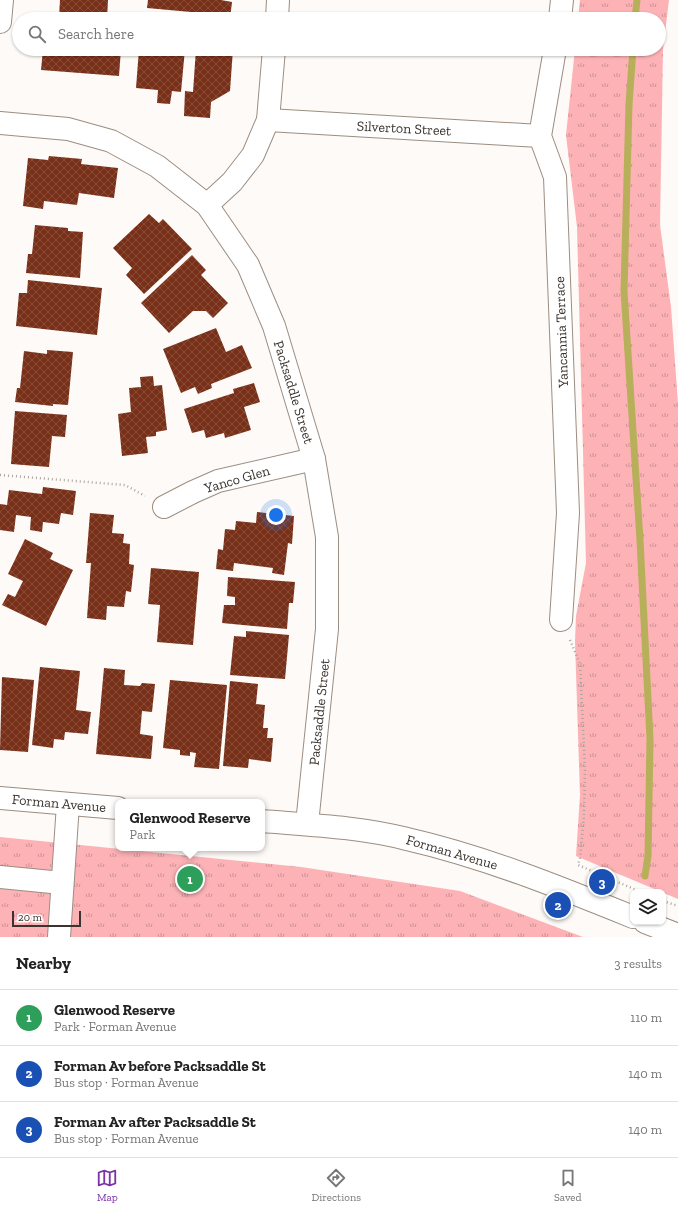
<!DOCTYPE html>
<meta charset="utf-8">
<style>
body{margin:0;font-family:"Zilla Slab",serif;background:#f6f6f6;color:#222}
.controls{position:absolute;right:12px;bottom:12px;display:grid;overflow:hidden;border-radius:8px;box-shadow:0 1px 3px #0004}
.controls button{width:36px;height:36px;display:grid;place-items:center;padding:0;border:0;border-bottom:1px solid #e0e0e0;background:#fff;color:#222;font:20px sans-serif}
.scale{position:absolute;left:12px;bottom:10px;width:69px;box-sizing:border-box;padding-left:4px;border:2px solid #3a332e;border-top:0;font-size:11px;line-height:14px;white-space:nowrap;color:#3a332e;-webkit-text-stroke:3px #fff;paint-order:stroke}
.you{position:absolute;left:276px;top:515px;width:14px;height:14px;margin:-10px;border:3px solid #fff;border-radius:50%;background:#1a73e8;box-shadow:0 0 0 6px #1a73e833}
.badge{display:grid;place-items:center;width:26px;height:26px;border-radius:50%;background:#7b33a6;color:#fff;font-size:13px;font-weight:700}
.pin{position:absolute;translate:-50% -50%;border:2px solid #fff;box-shadow:0 1px 4px #0006}
.popup{position:absolute;left:115px;top:799px;width:150px;height:52px;box-sizing:border-box;display:grid;place-content:center;border-radius:8px;background:#fff;filter:drop-shadow(0 1px 3px #0005);font-size:13px;white-space:nowrap;color:#767676}
.popup b{font-size:15px;color:#222}
.popup::after{content:'';position:absolute;left:50%;top:100%;margin-left:-8px;border:8px solid transparent;border-top-color:#fff}
.list{margin:0;padding:0;list-style:none}
h2{display:flex;justify-content:space-between;align-items:center;height:52px;margin:0;padding:0 16px;font-size:17px}
h2 small{font-size:13px;font-weight:400;color:#767676}
.list li{display:grid;grid-template-columns:26px 1fr auto;gap:12px;align-items:center;box-sizing:border-box;height:56px;padding:0 16px;border-top:1px solid #e0e0e0}
.list b{display:block;font-size:15px;white-space:nowrap}
.list p{margin:0;font-size:13px;white-space:nowrap;color:#767676}
.list em{font-size:13px;font-style:normal;color:#767676}
.icon{flex:none;width:22px;height:22px;fill:none;stroke:currentColor;stroke-width:2;stroke-linecap:round;stroke-linejoin:round}
.map{position:relative;flex:none;width:678px;height:937px;overflow:hidden}
.search{position:absolute;background:#fff;box-shadow:0 1px 3px #0004;left:12px;right:12px;top:12px;height:44px;display:flex;align-items:center;gap:10px;box-sizing:border-box;padding:0 14px;border-radius:22px;color:#767676;font-size:15px}
.sheet{height:220px;background:#fff}
nav{display:flex;justify-content:space-around;align-items:center;box-sizing:border-box;height:56px;border-top:1px solid #e0e0e0;background:#fff;font-size:11px;color:#767676}
nav a{display:grid;justify-items:center;gap:2px}
nav .on{color:#7b33a6}
.map>svg:first-child{display:block}
.park{fill:url(#park-tufts)}
.lines{fill:none;stroke-linecap:round;stroke-linejoin:round}
.stream{stroke:#b8af5a;stroke-width:7}
.building{fill:url(#building-cross-hatch)}
.minor-casing{stroke:#9c8d81;stroke-width:24}
.path{stroke:#a9a4a0;stroke-width:2.5;stroke-dasharray:1 3;stroke-linecap:butt}
.minor{stroke:#fff;stroke-width:22}
.labels{text-anchor:middle;stroke-width:4;stroke-linejoin:round;paint-order:stroke}
.street-label{font-size:14px;fill:#3a332e;stroke:#fff}
</style>
<div class="map">
<svg width="678" height="937" viewBox="0 0 678 937">
<defs>
<pattern id="park-tufts" width="24" height="20" patternUnits="userSpaceOnUse"><rect width="24" height="20" fill="#fdb2b6"/><path d="M3 7l-1-3M5 7V3M7 7l1-3M15 17l-1-3M17 17v-4M19 17l1-3" fill="none" stroke="#ce9194"/></pattern>
<pattern id="building-cross-hatch" width="8" height="8" patternUnits="userSpaceOnUse"><rect width="8" height="8" fill="#793019"/><path d="M0 0l8 8M0 8l8-8" fill="none" stroke="#884d3a"/></pattern>
</defs>
<rect width="100%" height="100%" fill="#fdfaf7"/>
<g class="park">
<polygon points="580,0 669,0 663,49 660,225 671,307 678,404 678,899 576,856 580,795 575,642 576,616 586,563 577,227 566,135 575,49 659,49 659,19 578,19"/>
<polygon points="0,837 301,867 460,891 583,937 0,937"/>
</g>
<g class="lines">
<g class="stream">
<polyline points="635,19 637,0"/>
<polyline points="633,49 629,104 624,291 640,540 650,739 648,856 645,876"/>
</g>
</g>
<g class="building">
<polygon points="60,0 108,0 107,19 59,17"/>
<polygon points="148,0 221,0 232,2 230,19 201,19 202,13 147,8"/>
<polygon points="43,49 121,49 119,76 41,70"/>
<polygon points="139,49 164,50 164,49 185,49 181,92 172,91 170,104 157,103 158,90 136,88"/>
<polygon points="196,49 233,49 230,91 211,102 210,118 184,116 185,91 193,92"/>
<polygon points="49,156 82,159 81,164 118,168 114,198 79,193 77,205 44,201 43,209 23,206 28,158 48,160"/>
<polygon points="149,214 159,223 163,219 192,249 144,294 126,275 132,268 113,248"/>
<polygon points="35,225 68,228 68,231 83,232 80,278 26,273 28,254 32,254"/>
<polygon points="192,255 206,270 201,275 228,303 213,318 206,311 193,311 169,333 141,303"/>
<polygon points="28,280 102,288 97,335 16,326 19,293 27,293"/>
<polygon points="216,328 226,352 242,345 252,368 211,384 212,388 198,394 195,387 181,393 163,349"/>
<polygon points="47,350 73,352 68,405 53,404 53,406 15,402 17,388 20,388 24,351 47,354"/>
<polygon points="153,376 154,386 162,385 167,430 156,432 156,436 146,437 148,453 122,456 118,414 131,412 129,388 141,387 140,377"/>
<polygon points="254,383 260,402 244,407 251,430 225,438 224,433 206,438 204,430 192,433 184,409 234,393 233,389"/>
<polygon points="15,411 67,415 65,437 52,436 49,467 11,464"/>
<polygon points="43,487 76,491 73,515 61,513 59,524 43,522 42,532 30,530 31,517 16,515 14,532 0,530 0,504 7,505 9,490 42,494"/>
<polygon points="257,512 294,516 292,544 288,543 284,575 272,573 273,568 234,563 233,571 216,569 218,549 223,550 225,529 235,530 236,521 256,523"/>
<polygon points="90,513 114,515 112,533 124,534 123,543 130,544 129,564 134,565 131,592 126,591 124,607 107,606 106,620 87,618 91,563 86,563"/>
<polygon points="25,539 53,553 50,559 73,570 46,626 2,605 8,594 15,597 23,581 8,574"/>
<polygon points="151,568 199,572 193,645 157,642 160,605 148,604"/>
<polygon points="228,577 295,582 293,603 289,603 287,629 222,623 224,605 235,605 235,597 227,596"/>
<polygon points="246,631 289,635 285,679 230,675 234,636 246,637"/>
<polygon points="40,667 80,671 76,710 91,712 88,734 65,732 64,740 54,739 53,748 32,745"/>
<polygon points="104,668 125,670 124,685 140,686 142,683 155,684 152,712 142,711 140,734 153,736 151,759 96,754"/>
<polygon points="2,677 34,680 28,752 0,750"/>
<polygon points="170,680 227,685 219,769 194,767 196,753 190,752 190,756 180,755 180,750 163,748"/>
<polygon points="230,681 258,684 256,704 265,705 263,728 268,728 267,738 273,738 271,762 249,759 248,768 223,766"/>
</g>
<g class="lines">
<g class="minor-casing">
<g id="minor">
<polyline points="277,19 278,0"/>
<polyline points="560,19 562,0"/>
<polyline points="0,22 2,0"/>
<polyline points="555,49 540,136 555,177 568,513 561,620"/>
<polyline points="268,120 540,136"/>
<polyline points="0,123 68,129 111,141 157,166 207,205 248,265 274,326 314,459 327,537 327,629 307,824"/>
<polyline points="207,205 232,182 253,155 268,120 274,49"/>
<polyline points="164,507 193,492 218,481 314,459"/>
<polyline points="0,798 118,808"/>
<path d="M262,821C310,825 360,827 407,839C485,857 559,887 633,917"/>
<polyline points="0,877 62,883"/>
<polyline points="645,922 678,935"/>
<polyline points="59,937 68,804"/>
</g>
</g>
<g class="path">
<polyline points="0,475 125,485 145,496"/>
<polyline points="570,640 580,664 585,769 584,816 580,858 578,865 641,892"/>
<polyline points="663,901 678,906"/>
</g>
<use href="#minor" class="minor"/>
</g>
<g class="labels">
<g class="street-label">
<text transform="translate(404 128) rotate(3)" y="5">Silverton Street</text>
<text transform="translate(561 332) rotate(-92)" y="5">Yancannia Terrace</text>
<text transform="translate(294 392) rotate(73)" y="5">Packsaddle Street</text>
<text transform="translate(237 479) rotate(-16)" y="5">Yanco Glen</text>
<text transform="translate(319 712) rotate(-84)" y="5">Packsaddle Street</text>
<text transform="translate(59 803) rotate(5)" y="5">Forman Avenue</text>
<text transform="translate(452 852) rotate(16)" y="5">Forman Avenue</text>
</g>
</g>
</svg>
<div class="controls">
<button><svg class="icon" aria-label="layers" viewBox="0 0 24 24"><path d="M12 4l9 5-9 5-9-5zM3 14l9 5 9-5"/></svg></button>
</div>
<div class="scale">20 m</div>
<div class="you"></div>
<div class="pin badge" style="left:190px;top:879px;background:#2e9e5b">1</div>
<div class="popup"><b>Glenwood Reserve</b>Park</div>
<div class="pin badge" style="left:558px;top:905px;background:#1a4fb4">2</div>
<div class="pin badge" style="left:602px;top:882px;background:#1a4fb4">3</div>
<div class="search"><svg class="icon" aria-label="search" viewBox="0 0 24 24"><circle cx="10" cy="10" r="6"/><path d="M15 15l6 6"/></svg>Search here</div>
</div>
<section class="sheet">
<h2>Nearby<small>3 results</small></h2>
<ul class="list">
<li><span class="badge" style="background:#2e9e5b">1</span><div><b>Glenwood Reserve</b><p>Park · Forman Avenue</p></div><em>110 m</em></li>
<li><span class="badge" style="background:#1a4fb4">2</span><div><b>Forman Av before Packsaddle St</b><p>Bus stop · Forman Avenue</p></div><em>140 m</em></li>
<li><span class="badge" style="background:#1a4fb4">3</span><div><b>Forman Av after Packsaddle St</b><p>Bus stop · Forman Avenue</p></div><em>140 m</em></li>
</ul>
</section>
<nav>
<a class="on"><svg class="icon" aria-label="map" viewBox="0 0 24 24"><path d="M3 6l6-2 6 2 6-2v14l-6 2-6-2-6 2zM9 4v14M15 6v14"/></svg>Map</a>
<a><svg class="icon" aria-label="directions" viewBox="0 0 24 24"><path d="M12 3l9 9-9 9-9-9zM9 14v-3h6M13 9l2 2-2 2"/></svg>Directions</a>
<a><svg class="icon" aria-label="saved" viewBox="0 0 24 24"><path d="M7 4h10v16l-5-4-5 4z"/></svg>Saved</a>
</nav>
